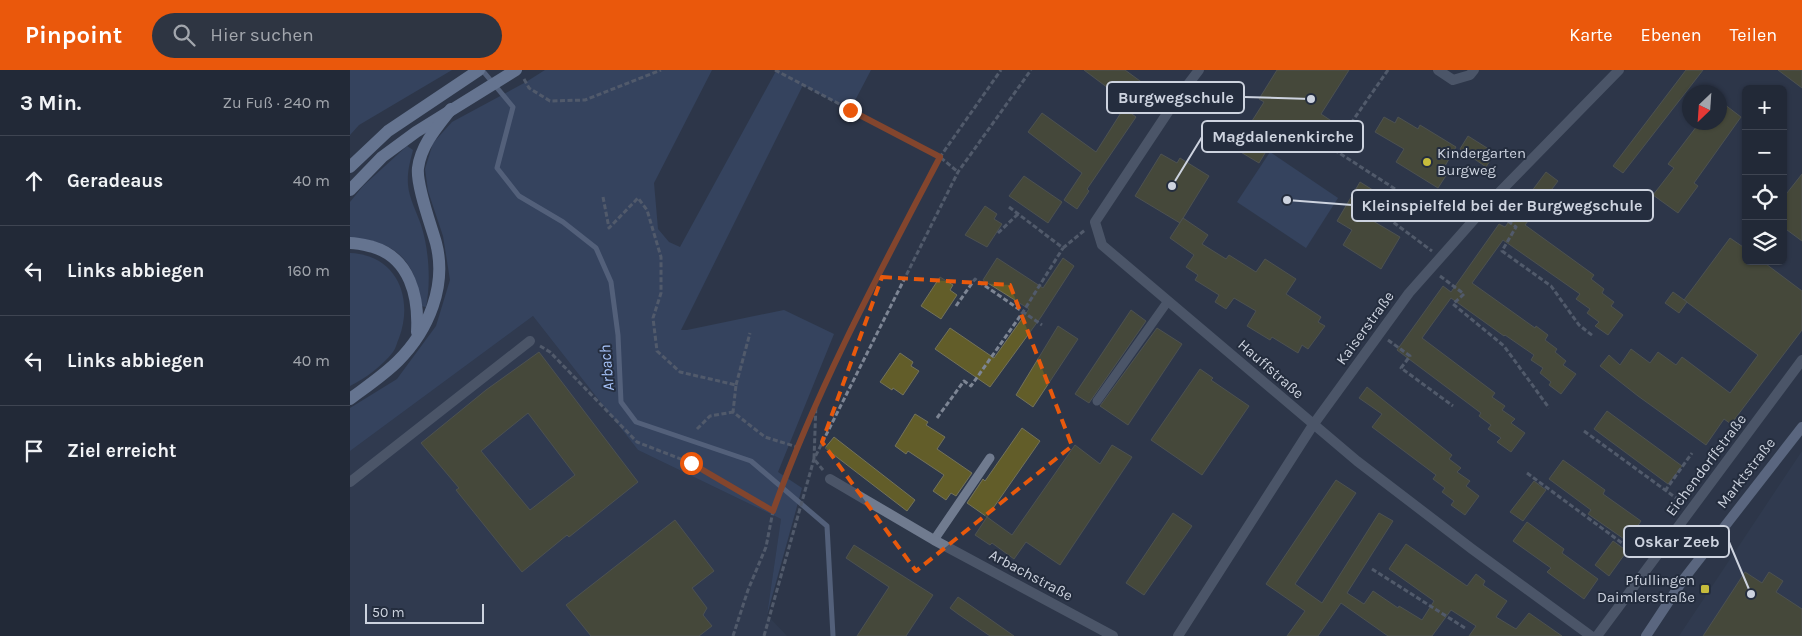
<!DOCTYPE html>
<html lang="de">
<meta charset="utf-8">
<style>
body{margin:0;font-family:Karla,sans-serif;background:#2e3542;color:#f1f3f6}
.controls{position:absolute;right:15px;top:15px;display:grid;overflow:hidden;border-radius:8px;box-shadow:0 1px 4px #0004}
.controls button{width:45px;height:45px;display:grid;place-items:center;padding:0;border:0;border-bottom:1px solid #3f4552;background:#222937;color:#f1f3f6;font:25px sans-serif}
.compass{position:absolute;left:1332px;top:15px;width:45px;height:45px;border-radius:50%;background:#222937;box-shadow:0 1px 4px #0004;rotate:205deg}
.scale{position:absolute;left:15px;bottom:12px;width:119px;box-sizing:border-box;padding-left:5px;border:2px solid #cdd3df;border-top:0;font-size:14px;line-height:18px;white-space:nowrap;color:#cdd3df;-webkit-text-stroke:4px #242d3e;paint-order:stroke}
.stop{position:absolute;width:15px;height:15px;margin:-11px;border:4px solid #ea580c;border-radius:50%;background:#fff}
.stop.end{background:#ea580c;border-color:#fff;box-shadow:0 1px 5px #0008}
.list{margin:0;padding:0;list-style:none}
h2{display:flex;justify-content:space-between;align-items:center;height:65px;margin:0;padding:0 20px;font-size:21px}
h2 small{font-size:16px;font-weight:400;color:#a2a6ad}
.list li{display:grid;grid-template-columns:32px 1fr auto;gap:15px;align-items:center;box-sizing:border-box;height:90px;padding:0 20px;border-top:1px solid #3f4552}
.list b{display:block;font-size:19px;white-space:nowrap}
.list em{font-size:16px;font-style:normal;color:#a2a6ad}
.icon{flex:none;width:28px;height:28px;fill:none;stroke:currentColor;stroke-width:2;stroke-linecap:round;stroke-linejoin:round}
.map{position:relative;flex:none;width:1452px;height:566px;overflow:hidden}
header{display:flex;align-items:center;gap:30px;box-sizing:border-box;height:70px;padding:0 25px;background:#ea580c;color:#fff}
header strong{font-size:24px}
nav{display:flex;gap:28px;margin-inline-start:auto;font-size:18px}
.search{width:350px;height:45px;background:#2e3542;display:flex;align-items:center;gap:12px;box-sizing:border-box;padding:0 18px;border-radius:28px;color:#a2a6ad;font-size:19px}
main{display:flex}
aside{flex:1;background:#222937}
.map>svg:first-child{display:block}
.built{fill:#333f57}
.green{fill:#3e5279}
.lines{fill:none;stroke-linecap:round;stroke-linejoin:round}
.stream{stroke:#8193b6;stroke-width:5}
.building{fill:#625d29;stroke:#73725b;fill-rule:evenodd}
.path{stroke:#7d8594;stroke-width:3;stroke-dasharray:5 2.5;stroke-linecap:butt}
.lane{stroke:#707b8f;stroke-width:9}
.street{stroke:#707b8f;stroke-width:10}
.secondary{stroke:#90a1c0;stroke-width:10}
.primary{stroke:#a8bee6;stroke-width:12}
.route{stroke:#ea580c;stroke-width:6}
.marked{fill:none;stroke:#e8590c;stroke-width:4;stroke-dasharray:10 6;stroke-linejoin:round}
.poi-dot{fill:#c6bc3c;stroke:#242d3e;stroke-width:2}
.labels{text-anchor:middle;stroke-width:4;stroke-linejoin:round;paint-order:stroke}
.poi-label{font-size:15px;fill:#cdd3df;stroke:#242d3e;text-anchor:start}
.street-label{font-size:15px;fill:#cdd3df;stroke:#242d3e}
.water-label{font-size:16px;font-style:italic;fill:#a6c3f9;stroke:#242d3e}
.leader{fill:none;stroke:#cdd3df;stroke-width:2}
.callout-dot{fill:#cdd3df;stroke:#242d3e;stroke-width:2}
.callout{fill:#242d3e;stroke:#cdd3df;stroke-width:2}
.callout-label{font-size:16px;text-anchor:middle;font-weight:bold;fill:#cdd3df}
</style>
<header>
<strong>Pinpoint</strong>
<div class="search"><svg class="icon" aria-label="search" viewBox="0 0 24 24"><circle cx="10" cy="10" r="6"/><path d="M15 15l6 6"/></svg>Hier suchen</div>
<nav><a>Karte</a><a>Ebenen</a><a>Teilen</a></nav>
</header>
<main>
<aside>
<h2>3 Min.<small>Zu Fuß · 240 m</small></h2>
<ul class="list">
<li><svg class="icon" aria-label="ahead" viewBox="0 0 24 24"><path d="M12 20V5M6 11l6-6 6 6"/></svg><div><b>Geradeaus</b></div><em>40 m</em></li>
<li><svg class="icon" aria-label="left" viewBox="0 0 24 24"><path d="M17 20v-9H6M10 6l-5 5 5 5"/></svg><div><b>Links abbiegen</b></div><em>160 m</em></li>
<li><svg class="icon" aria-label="left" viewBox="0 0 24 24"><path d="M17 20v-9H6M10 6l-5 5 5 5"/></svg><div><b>Links abbiegen</b></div><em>40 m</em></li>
<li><svg class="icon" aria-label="arrive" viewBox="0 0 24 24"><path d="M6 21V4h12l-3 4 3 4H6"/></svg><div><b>Ziel erreicht</b></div></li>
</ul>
</aside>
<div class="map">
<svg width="1452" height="566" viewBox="0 0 1452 566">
<rect width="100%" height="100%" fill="#2d3749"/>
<g class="built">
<polygon points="183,246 288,380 431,449 417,545 437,566 0,566 0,381"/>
<polygon points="1452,381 1452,566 1329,566"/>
</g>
<g class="green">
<polygon points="0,0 102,0 9,55 0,65"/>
<polygon points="195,0 362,0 304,113 308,159 319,172 330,177 426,1 425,0 521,0 500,40 453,15 331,260 337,260 434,240 484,264 428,402 452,418 417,545 431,449 288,380 183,246 0,381 0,338 47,309 86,256 100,210 93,166 78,121 75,99 83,73 102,52 176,12"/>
<path d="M57,76L63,80C60,92 57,102 58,115C59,128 67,143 71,155C79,179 81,213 76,237L71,236C67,192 45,169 0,168V132L13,116Z"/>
<polygon points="920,82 988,128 956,178 887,132"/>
<path d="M0,183C47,185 64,228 49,268C47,272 46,278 43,282C32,296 16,308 0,316Z"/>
</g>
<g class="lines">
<polyline class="stream" points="132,0 163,37 147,98 169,126 213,152 246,178 261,212 268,265 271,332 286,352 401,391 477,456 483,566"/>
</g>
<g class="building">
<polygon points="734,0 775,0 801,19 786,39"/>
<polygon points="927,0 999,0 971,44 983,52 972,70 952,57 941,75 926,65 909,93 889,81 906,54 902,51 914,32 909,29"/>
<polygon points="1336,0 1353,0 1273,103 1263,96"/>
<polygon points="1428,0 1452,0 1452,18"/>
<polygon points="1370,31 1391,47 1344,113 1348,116 1328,143 1303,125 1324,98 1318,94 1350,52 1370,52"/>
<polygon points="774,38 786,47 737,119 739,121 727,139 714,130 732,103 678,62 692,43 746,82"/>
<polygon points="1034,47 1045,53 1048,47 1068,59 1070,55 1106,77 1092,101 1097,104 1088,118 1046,92 1054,79 1025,62"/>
<polygon points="1118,66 1145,83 1136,97 1110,79"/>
<polygon points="811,84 827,93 830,88 859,106 830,153 785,126"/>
<polygon points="1196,102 1208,111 1175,155 1244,205 1241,209 1254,219 1252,223 1264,232 1261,236 1273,245 1258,265 1245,256 1249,252 1237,243 1240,239 1226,229 1230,224 1153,170 1122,213 1185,258 1186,256 1198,265 1195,270 1207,279 1205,282 1216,291 1213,295 1226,304 1211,324 1199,315 1201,312 1190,303 1193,298 1181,290 1184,285 1155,265 1154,266 1101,228 1072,268 1145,323 1142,327 1155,336 1152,340 1165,349 1161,353 1175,363 1161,382 1147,372 1151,368 1138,359 1141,355 1129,346 1131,343 1047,280 1093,216 1101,222 1149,154 1155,157"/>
<polygon points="1452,104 1452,171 1433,157 1433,128"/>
<polygon points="674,106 712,132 698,153 659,126"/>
<polygon points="1010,112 1031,125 1018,148 1050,167 1031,199 993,175 1002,160 987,151"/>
<polygon points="635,136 647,144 644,149 652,154 637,177 615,165"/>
<polygon points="833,148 858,165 852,174 876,189 879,185 906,202 915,189 946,209 936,224 971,247 968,252 975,256 958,279 952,275 948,283 922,267 920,270 897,256 906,241 884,228 876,239 865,232 869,225 845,210 848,205 836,197 844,185 820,168"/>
<polygon points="1380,168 1396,179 1396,191 1412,191 1452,221 1452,260 1381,354 1374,349 1356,375 1288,326 1250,296 1259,285 1270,295 1281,279 1300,293 1308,282 1326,295 1332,287 1380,323 1408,285 1334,230"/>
<polygon points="647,188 693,218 713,188 724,196 691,247 640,317 585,279 600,258 644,288 679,239 633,210"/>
<polygon points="590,207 603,215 600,220 607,225 591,249 571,236"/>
<polygon points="1323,222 1337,232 1329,243 1315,233"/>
<polygon points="781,240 796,251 739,333 725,324"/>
<polygon points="708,256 728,269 683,337 666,325"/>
<polygon points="807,258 832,274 778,355 750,336"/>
<path d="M189,282L288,412L219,467L217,465L172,502L106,420L109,418L71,373L136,320ZM178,343L225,405L180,440L131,381Z"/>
<polygon points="550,283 563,292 561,296 569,301 553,325 543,318 542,320 530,312"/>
<polygon points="850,299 863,308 861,310 899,336 852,405 801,370"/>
<polygon points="1017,317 1102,385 1099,389 1111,398 1107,402 1120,411 1116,416 1129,426 1115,445 1101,435 1104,431 1092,422 1095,418 1083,409 1086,405 1022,357 1032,344 1009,328"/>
<polygon points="1257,341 1332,396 1318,414 1244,359"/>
<polygon points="565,344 578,352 576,355 595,367 587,379 622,403 606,426 601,423 596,430 583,421 594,405 558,381 556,384 545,376"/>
<polygon points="672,358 690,371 637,447 617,433 633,409 635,411"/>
<polygon points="484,367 565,430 557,441 475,378"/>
<polygon points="725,375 750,394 762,375 782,387 710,495 676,472 664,489 642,473 640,475 625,465 637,447 662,465"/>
<polygon points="1213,390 1255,420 1253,424 1291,451 1277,471 1238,444 1241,440 1199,409"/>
<polygon points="986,410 1006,423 945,514 972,533 1029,443 1043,451 997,523 1014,534 1023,521 1048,538 1049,536 1072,550 1084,531 1039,499 1056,474 1117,516 1126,504 1135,511 1133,515 1157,531 1146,547 1166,559 1179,543 1212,566 1119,566 1126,556 1101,540 1082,566 1038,566 991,533 968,566 937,566 955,541 916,514"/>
<polygon points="1184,411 1196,420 1173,451 1160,442"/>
<polygon points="823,443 842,456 794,525 776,513"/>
<polygon points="325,450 364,501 342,518 357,538 353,545 362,556 349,566 241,566 216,535"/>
<polygon points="1177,452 1214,479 1212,483 1248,509 1234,529 1197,502 1201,498 1163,471"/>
<polygon points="1263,471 1277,481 1259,506 1245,495"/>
<polygon points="504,475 583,525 556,566 507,566 539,517 496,488"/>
<polygon points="1395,502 1412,513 1419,502 1433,511 1426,522 1452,539 1452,566 1353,566"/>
<polygon points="608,527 617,533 664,566 640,566 608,544 600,538"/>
</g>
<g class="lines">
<g class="path">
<polyline points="425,0 590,87 608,102"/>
<polyline points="1038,0 983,79 1056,126 1039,149 1082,181"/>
<polyline points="174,9 179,18 200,31 235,30 311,0"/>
<polyline points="253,127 259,158 288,128 297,140 311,187 311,223 303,248 307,281 330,302 386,315 383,342 415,367 447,377"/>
<polyline points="659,137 713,178 735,160"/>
<polyline points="1146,142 1166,157 1152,181 1201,216 1229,255 1243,266"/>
<polyline points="648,163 668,144"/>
<polyline points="1090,206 1114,224 1103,234 1154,276 1199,338"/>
<polyline points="606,236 625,209 692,255"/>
<polyline points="1038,270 1060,286 1051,298 1103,336"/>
<polyline points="190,276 200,282 287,372 341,393 423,441"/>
<polyline points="386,315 400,263"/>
<polyline points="587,348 614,311 621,316 673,242 713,178"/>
<polyline points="347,359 360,346 383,342"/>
<polyline points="1234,361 1333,433"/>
<polyline points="473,400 464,389 466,333 502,255 590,87 651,0"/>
<polyline points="1177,403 1291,487"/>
<polyline points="1315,421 1342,383"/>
<polyline points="1022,499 1115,558"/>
<polyline points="383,566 398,520 416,477 423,441 439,396 465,336"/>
<polyline points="414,566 464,389 608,102 681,0"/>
</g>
<g class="lane">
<polyline points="747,331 818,231"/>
<polyline points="584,470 640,388"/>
</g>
<g class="street">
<polyline points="849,0 826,30 745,152 752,175 1007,391 1122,479 1241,566"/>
<polyline points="1088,0 1103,10 1120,5 1124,0"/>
<polyline points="480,409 584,470 763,566"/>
<polyline points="0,412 180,271"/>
<polyline points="828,566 963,355 1059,223 1137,135 1269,0"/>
<polyline points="1247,566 1452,290"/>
</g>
<polyline class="secondary" points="1296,566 1333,510 1452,357"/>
<g class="primary">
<polyline points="0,97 38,61 129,0"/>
<polyline points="0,120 32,87 66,62 166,0"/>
<path d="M0,173C8,173 15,175 23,177C60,188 69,227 67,262"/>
<path d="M0,329C16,317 34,305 48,291C79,260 97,215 86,173C81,155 66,115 68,98C71,75 87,57 101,39"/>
</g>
</g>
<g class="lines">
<path class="route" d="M341,393L423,441C467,318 529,203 590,87L500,40"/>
</g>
<path d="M0 0H1452V566H0ZM532,207L660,215L722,376L566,501L472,372Z" fill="#2d3749" fill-opacity=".55" fill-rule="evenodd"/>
<path class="marked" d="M532,207L660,215L722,376L566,501L472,372Z"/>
<g class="poi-dot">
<circle cx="1077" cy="92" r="5"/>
<rect x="1350" y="514" width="10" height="10" rx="2.5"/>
</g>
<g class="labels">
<g class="poi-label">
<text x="1087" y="88">Kindergarten<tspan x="1087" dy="17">Burgweg</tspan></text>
<text x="1345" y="515" text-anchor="end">Pfullingen<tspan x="1345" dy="17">Daimlerstraße</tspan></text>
</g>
<g class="street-label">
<text transform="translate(1015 258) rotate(-54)" y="5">Kaiserstraße</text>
<text transform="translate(921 299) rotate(41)" y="5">Hauffstraße</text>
<text transform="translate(1356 395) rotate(-53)" y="5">Eichendorffstraße</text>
<text transform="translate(1396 403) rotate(-52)" y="5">Marktstraße</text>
<text transform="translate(681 505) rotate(28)" y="5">Arbachstraße</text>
</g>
<g class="water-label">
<text transform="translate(256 298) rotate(-95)" y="6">Arbach</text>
</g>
</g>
<path class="leader" d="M961 29L894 27M822 116L852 67M937 130L1002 135M1401 524L1379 472"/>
<g class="callout-dot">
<circle cx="961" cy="29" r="5"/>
<circle cx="822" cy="116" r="5"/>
<circle cx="937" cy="130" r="5"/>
<circle cx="1401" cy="524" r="5"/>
</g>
<g class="callout">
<rect x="757" y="12" width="137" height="31" rx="5"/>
<rect x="852" y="51" width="161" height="31" rx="5"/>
<rect x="1002" y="120" width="301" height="31" rx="5"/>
<rect x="1274" y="456" width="105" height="31" rx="5"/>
</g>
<g class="callout-label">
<text x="826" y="33">Burgwegschule</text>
<text x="933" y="72">Magdalenenkirche</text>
<text x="1152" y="141">Kleinspielfeld bei der Burgwegschule</text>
<text x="1327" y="477">Oskar Zeeb</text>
</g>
</svg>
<div class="controls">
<button>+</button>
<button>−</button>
<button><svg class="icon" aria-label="locate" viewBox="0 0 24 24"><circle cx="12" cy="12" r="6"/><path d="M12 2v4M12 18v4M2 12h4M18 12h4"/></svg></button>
<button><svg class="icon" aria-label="layers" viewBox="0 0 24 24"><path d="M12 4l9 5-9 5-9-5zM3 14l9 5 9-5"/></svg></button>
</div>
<svg class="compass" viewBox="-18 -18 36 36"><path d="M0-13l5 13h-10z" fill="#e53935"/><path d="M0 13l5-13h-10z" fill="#a2a6ad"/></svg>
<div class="scale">50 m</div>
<div class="stop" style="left:341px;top:393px"></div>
<div class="stop end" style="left:500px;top:40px"></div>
</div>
</main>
